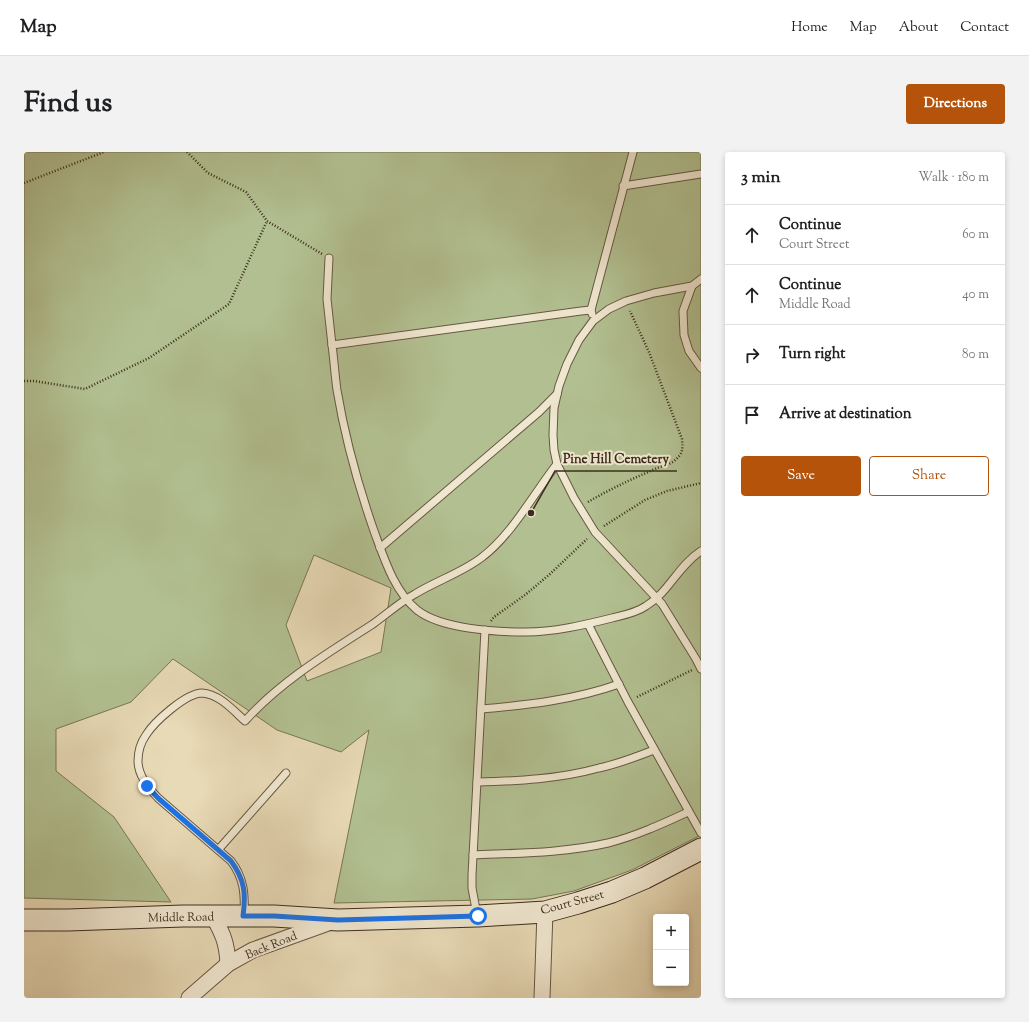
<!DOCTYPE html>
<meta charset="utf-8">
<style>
body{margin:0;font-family:"Sorts Mill Goudy",serif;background:#f2f2f2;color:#202124}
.controls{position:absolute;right:12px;bottom:12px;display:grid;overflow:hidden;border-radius:4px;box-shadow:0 2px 6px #0003}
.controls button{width:36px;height:36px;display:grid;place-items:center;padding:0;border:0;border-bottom:1px solid #e0e0e0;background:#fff;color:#202124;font:20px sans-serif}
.stop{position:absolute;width:12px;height:12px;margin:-9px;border:3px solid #1a73e8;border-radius:50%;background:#fff}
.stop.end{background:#1a73e8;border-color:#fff;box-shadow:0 1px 4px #0008}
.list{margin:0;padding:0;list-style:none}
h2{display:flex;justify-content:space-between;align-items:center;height:52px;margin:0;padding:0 16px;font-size:17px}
h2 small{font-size:13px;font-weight:400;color:#757577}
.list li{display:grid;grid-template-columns:26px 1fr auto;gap:12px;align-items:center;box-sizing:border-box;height:60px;padding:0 16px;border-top:1px solid #e0e0e0}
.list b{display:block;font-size:15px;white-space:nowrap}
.list p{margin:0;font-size:13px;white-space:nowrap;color:#757577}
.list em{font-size:13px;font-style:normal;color:#757577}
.actions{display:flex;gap:8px;padding:12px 16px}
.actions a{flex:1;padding:9px 0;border:1px solid #b45309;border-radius:4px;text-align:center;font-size:14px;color:#b45309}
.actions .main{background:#b45309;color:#fff}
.icon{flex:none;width:22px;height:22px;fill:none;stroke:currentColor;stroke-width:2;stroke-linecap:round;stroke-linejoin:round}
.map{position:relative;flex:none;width:677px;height:846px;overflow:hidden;border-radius:4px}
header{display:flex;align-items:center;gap:24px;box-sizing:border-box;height:56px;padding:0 20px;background:#fff;border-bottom:1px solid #e0e0e0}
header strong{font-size:19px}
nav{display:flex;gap:22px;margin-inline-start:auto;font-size:14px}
.intro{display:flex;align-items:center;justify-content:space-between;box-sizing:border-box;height:96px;padding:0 24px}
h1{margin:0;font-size:28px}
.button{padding:10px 18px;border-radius:4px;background:#b45309;color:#fff;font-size:14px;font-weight:700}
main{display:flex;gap:24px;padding:0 24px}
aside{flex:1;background:#fff;border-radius:4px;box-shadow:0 2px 6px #0003}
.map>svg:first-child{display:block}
.green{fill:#b2c091;stroke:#777657;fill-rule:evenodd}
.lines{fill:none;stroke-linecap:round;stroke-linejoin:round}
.lane-casing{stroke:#675843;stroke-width:9}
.street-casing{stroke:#675843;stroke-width:17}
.secondary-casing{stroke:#3c2c1d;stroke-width:23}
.path{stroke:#3c2c1d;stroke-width:2.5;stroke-dasharray:1 2;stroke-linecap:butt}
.lane{stroke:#f0e7d0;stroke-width:7}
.street{stroke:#f0e7d0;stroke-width:15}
.secondary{stroke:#f0e7d0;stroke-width:21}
.route{stroke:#1a73e8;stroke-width:5}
.labels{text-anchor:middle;stroke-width:4;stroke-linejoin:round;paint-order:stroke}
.street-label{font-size:12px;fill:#3c2c1d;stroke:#f0e7d0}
.leader{fill:none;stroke:#3c2c1d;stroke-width:1.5}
.callout-dot{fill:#3c2c1d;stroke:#f0e7d0;stroke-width:1.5}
.callout-label{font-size:13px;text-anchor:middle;font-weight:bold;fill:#3c2c1d;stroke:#f0e7d0;stroke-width:4;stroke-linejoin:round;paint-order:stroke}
</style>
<header>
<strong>Map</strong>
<nav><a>Home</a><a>Map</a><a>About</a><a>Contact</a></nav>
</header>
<div class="intro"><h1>Find us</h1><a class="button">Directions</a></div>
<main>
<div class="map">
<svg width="677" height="846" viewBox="0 0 677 846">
<rect width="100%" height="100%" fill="#e8dab6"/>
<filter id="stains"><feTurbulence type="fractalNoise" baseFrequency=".005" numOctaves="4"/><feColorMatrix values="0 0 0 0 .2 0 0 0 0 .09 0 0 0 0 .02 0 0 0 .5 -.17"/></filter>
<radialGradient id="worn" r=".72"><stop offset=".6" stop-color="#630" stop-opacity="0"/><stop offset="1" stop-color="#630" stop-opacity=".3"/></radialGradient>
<path class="green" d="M0,0H677V683L608,718L550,739L508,747L310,751L345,578L317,600L253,578L149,507L107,550L32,577V619L90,665L147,750L0,746ZM290,403L367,436L357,500L283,529L262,473Z"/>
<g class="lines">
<g class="lane-casing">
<g id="lane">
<polyline points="599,34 677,22"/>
<polyline points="305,106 303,147 308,193"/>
<polyline points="677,127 668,134 630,141 602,149 585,157 569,169 555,188 543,212 535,234 530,256 529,283 530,298 533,312 550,346 571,380 638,452 672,507 677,517"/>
<polyline points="668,134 659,159 660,183 665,199 677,216"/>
<path d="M567,158L557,159L308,193C310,208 311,224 313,238C321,286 334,333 350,379C360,406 370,439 393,458C417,477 471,480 502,480C530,480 560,473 588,466C600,463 612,461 622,454C645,440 654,414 677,399"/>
<polyline points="568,162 567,158 609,0"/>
<polyline points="356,396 515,260 533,242"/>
<polyline points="564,472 604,550 677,681"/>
<path d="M457,557C503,553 550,548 595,532"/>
<path d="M453,630C494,629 535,627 575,616C594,612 612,605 630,598"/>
<polyline points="194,698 262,621"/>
<path d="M449,703C494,701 540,701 584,691C612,684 638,672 664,660"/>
<path d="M220,762C221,742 220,726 207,709L134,646C125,636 114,624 114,609C114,600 117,590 122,583C130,570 162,541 178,541C195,542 209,558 221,569C257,529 304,501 349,472C363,462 376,450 391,442C412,429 437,421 457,406C488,383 510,341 533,312"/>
<polyline points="453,763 448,736 448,723 461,478"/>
</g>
</g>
<g class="street-casing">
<g id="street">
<path d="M189,764C199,782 203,791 204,812"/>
<polyline points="165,846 204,812 229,798 307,770"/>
<polyline points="518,846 521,760"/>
</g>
</g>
<g class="secondary-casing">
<polyline id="secondary" points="0,768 44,768 159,764 250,764 314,768 454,764 521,760 554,751 588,740 621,726 677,697"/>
</g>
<g class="path">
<polyline points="163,0 184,21 222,40 243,69 298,102"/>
<polyline points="0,31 80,0"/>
<polyline points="0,229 10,229 61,237 125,206 205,152 243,69"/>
<path d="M564,350C586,337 608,327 631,317C637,314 645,313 650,309C659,302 659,297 658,287L625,200L606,159"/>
<polyline points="580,374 621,348 643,339 677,331"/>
<polyline points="467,469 470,465 501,443 526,422 563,387"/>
<polyline points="613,545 668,518"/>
</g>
<use href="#lane" class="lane"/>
<use href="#street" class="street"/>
<use href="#secondary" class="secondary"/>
</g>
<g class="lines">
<path class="route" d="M123,634L134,646L207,709C221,728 222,742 219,764H250L314,768L454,764"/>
</g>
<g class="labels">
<g class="street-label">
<text transform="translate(548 750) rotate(-15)" y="4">Court Street</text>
<text transform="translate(157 765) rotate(-1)" y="4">Middle Road</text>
<text transform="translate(247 793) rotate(-22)" y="4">Back Road</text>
</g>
</g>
<path class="leader" d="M507 361L531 319H653"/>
<circle class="callout-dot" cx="507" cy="361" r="4"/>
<g class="callout-label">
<text x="592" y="311">Pine Hill Cemetery</text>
</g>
<rect width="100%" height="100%" filter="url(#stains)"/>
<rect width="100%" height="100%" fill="url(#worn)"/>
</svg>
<div class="controls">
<button>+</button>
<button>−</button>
</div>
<div class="stop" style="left:454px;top:764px"></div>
<div class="stop end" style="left:123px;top:634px"></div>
</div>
<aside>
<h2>3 min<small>Walk · 180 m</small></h2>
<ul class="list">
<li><svg class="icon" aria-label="ahead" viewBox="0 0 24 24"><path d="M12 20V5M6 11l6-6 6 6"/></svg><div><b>Continue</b><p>Court Street</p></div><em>60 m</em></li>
<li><svg class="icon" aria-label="ahead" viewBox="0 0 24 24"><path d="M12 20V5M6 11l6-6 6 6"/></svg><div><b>Continue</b><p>Middle Road</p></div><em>40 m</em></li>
<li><svg class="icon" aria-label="right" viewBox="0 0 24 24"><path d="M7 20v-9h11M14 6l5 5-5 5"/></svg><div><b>Turn right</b></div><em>80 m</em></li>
<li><svg class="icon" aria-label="arrive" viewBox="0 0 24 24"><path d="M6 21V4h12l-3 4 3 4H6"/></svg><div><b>Arrive at destination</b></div></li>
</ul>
<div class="actions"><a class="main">Save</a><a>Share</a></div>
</aside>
</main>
